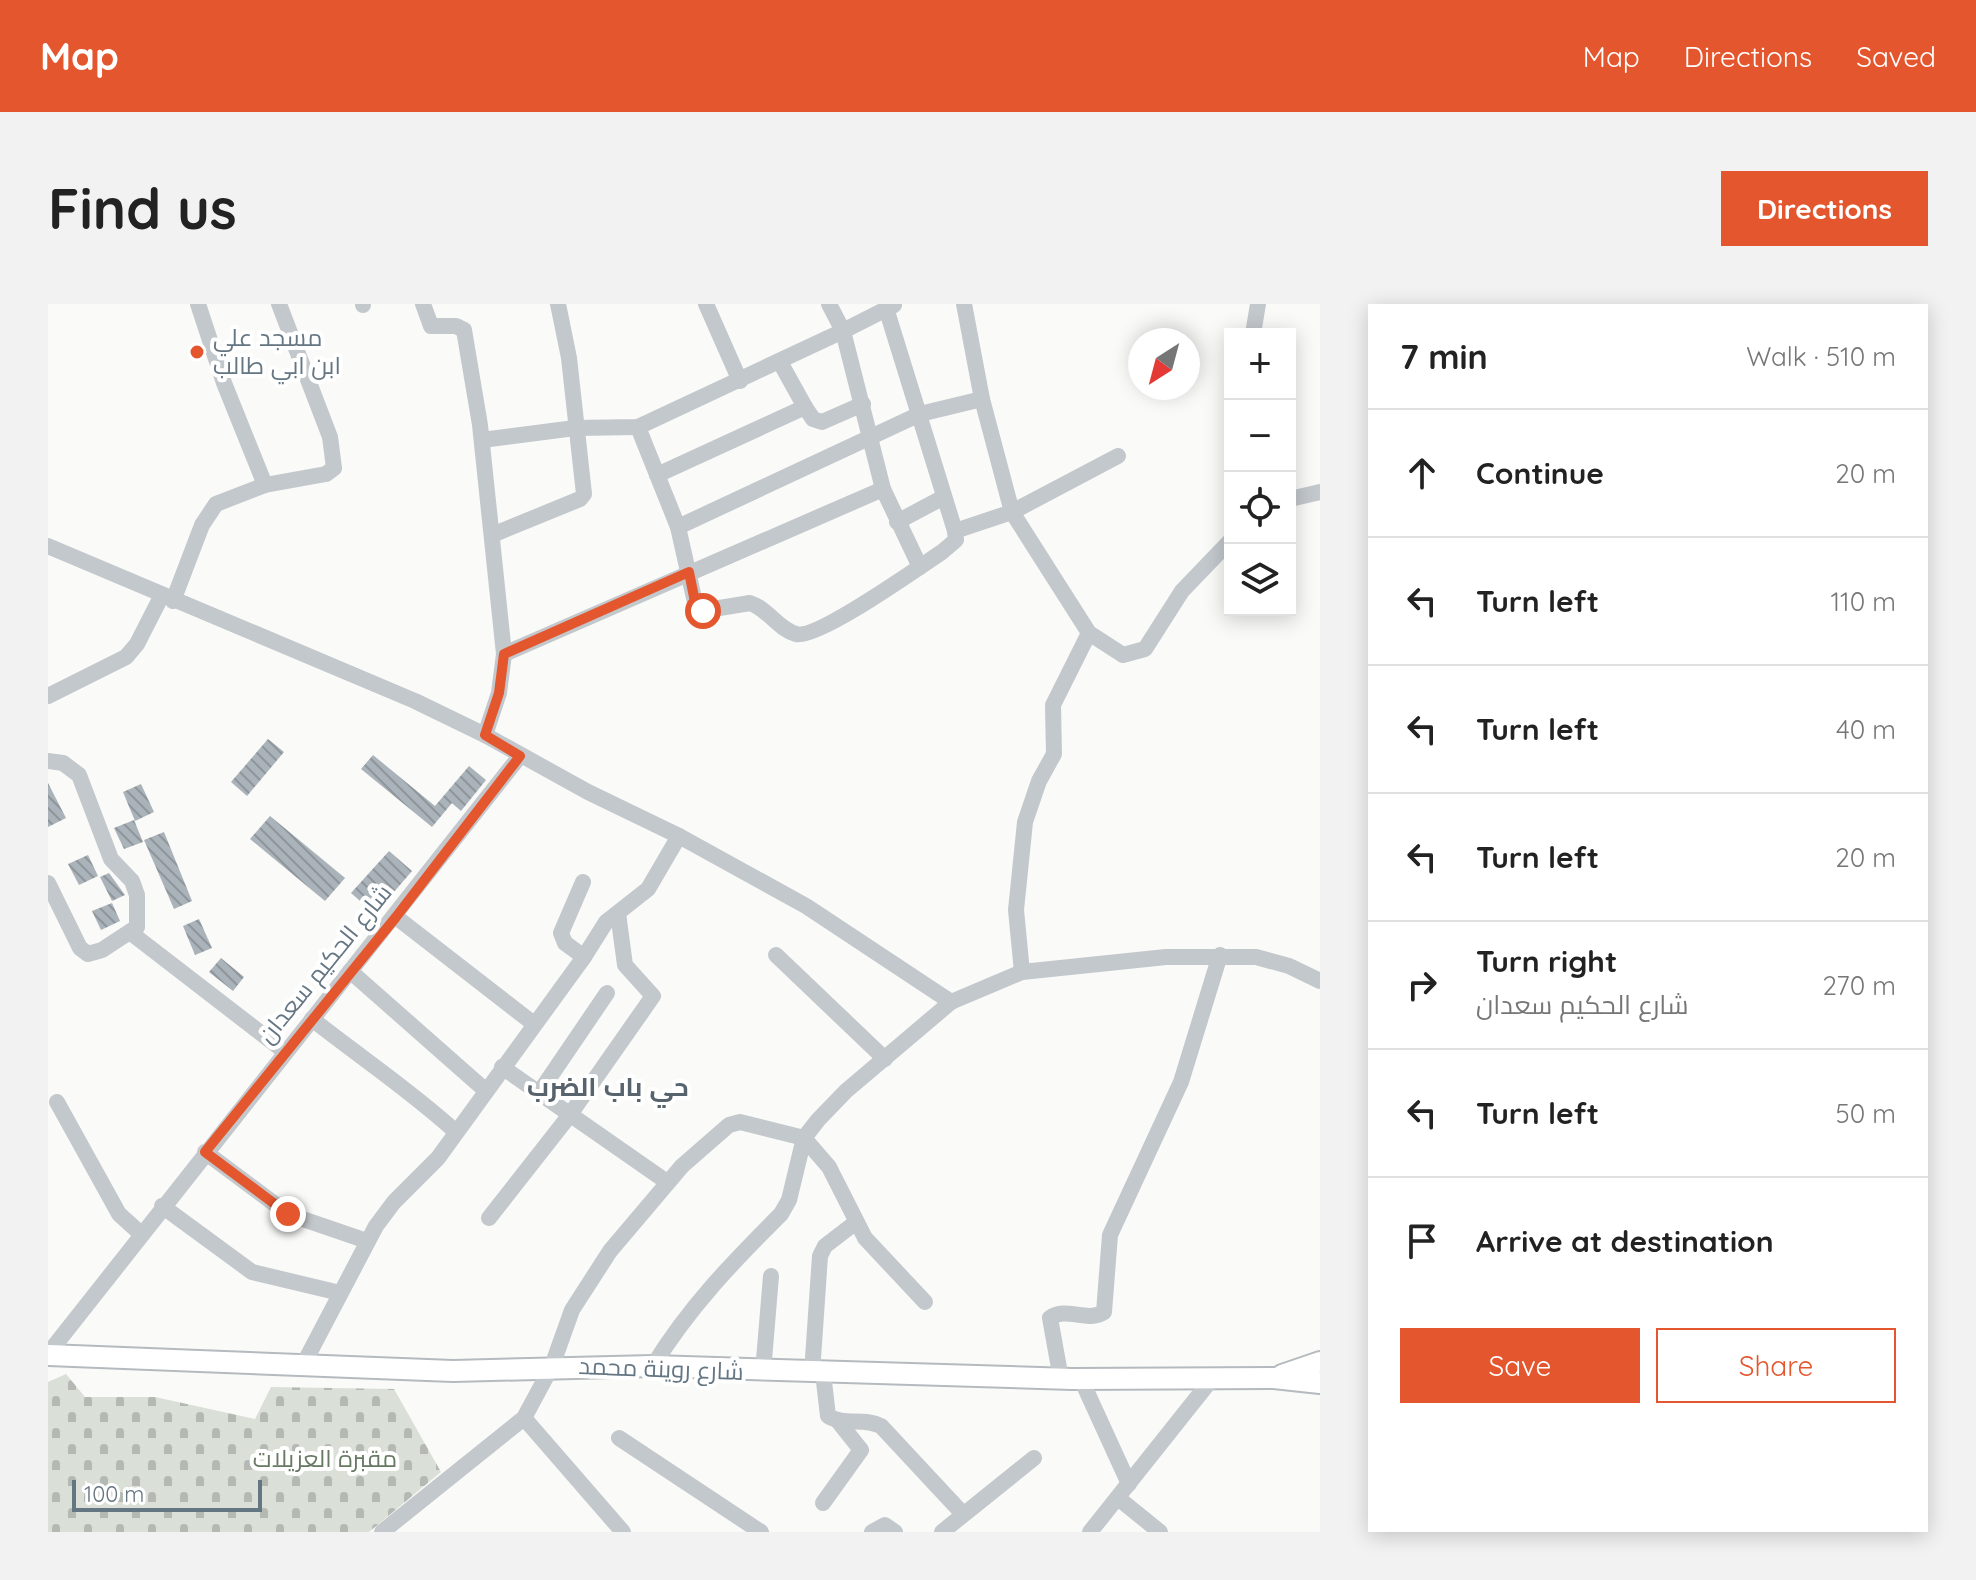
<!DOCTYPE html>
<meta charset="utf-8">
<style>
body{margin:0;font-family:Quicksand,Cairo,sans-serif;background:#f2f2f2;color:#222}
.controls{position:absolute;right:24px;top:24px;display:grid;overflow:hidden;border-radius:0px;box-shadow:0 4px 20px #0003}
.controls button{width:72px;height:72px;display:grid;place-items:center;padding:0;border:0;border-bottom:2px solid #e0e0e0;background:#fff;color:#222;font:40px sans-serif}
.compass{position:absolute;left:1080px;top:24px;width:72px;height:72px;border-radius:50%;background:#fff;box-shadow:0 4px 20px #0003;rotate:216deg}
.scale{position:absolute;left:24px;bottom:20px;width:190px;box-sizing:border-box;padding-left:8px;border:4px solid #657683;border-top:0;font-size:22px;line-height:28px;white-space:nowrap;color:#657683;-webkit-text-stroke:6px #fff;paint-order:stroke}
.stop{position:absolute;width:24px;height:24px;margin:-18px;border:6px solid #e4572e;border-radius:50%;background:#fff}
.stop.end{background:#e4572e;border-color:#fff;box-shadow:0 2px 8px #0008}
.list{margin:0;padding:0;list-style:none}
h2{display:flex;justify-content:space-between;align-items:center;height:104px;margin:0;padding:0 32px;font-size:34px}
h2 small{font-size:26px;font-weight:400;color:#767676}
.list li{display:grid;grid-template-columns:52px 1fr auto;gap:24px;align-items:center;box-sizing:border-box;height:128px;padding:0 32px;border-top:2px solid #e0e0e0}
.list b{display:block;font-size:30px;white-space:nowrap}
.list p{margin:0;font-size:26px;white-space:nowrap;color:#767676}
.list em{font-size:26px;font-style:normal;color:#767676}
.actions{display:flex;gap:16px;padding:24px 32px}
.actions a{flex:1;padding:18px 0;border:2px solid #e4572e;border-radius:0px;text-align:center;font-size:28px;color:#e4572e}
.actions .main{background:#e4572e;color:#fff}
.icon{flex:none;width:44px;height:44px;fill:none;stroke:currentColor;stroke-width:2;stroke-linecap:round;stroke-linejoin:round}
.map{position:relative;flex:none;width:1272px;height:1228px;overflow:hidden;border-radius:0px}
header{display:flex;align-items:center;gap:48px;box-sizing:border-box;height:112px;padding:0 40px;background:#e4572e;color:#fff}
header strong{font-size:38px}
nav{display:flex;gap:44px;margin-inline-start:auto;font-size:28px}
.intro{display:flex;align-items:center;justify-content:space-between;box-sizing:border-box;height:192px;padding:0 48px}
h1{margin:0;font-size:56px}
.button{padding:20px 36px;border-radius:0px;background:#e4572e;color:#fff;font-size:28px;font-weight:700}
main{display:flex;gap:48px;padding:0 48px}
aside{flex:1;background:#fff;border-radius:0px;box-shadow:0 4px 20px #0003}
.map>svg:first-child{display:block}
.cemetery{fill:url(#cemetery-stones)}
.building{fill:url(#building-back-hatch)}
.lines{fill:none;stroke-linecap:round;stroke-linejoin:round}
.major-casing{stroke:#b5babe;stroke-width:24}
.minor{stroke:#c3c8cc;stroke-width:16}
.major{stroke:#fff;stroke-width:20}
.route{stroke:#e4572e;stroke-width:10}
.poi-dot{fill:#e4572e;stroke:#fff;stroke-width:3}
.labels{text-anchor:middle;stroke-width:8;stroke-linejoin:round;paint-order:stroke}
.poi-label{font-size:24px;fill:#657683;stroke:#fff;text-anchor:start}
.street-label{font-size:24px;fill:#657683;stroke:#fff}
.park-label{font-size:24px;fill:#687a64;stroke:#fff}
.neighbourhood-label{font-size:26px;font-weight:bold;fill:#57646e;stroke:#fff}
</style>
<header>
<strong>Map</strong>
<nav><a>Map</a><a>Directions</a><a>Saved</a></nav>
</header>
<div class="intro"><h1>Find us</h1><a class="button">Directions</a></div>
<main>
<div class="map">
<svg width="1272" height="1228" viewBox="0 0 1272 1228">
<defs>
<pattern id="cemetery-stones" width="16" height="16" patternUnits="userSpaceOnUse" patternTransform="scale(2)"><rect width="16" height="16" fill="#dadfd7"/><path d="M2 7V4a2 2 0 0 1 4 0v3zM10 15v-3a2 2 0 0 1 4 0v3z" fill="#b4b9b4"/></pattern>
<pattern id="building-back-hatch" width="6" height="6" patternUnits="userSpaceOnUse" patternTransform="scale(2)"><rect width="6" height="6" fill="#aab3b9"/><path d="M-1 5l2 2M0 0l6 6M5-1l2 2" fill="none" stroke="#8e969c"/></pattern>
</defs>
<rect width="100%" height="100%" fill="#fafaf8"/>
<polygon class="cemetery" points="18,1070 37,1093 107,1093 207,1115 223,1083 346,1085 393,1168 321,1228 0,1228 0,1078"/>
<g class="building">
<polygon points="220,435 236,448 199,492 183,478"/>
<polygon points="325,451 387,502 421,462 438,476 413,507 404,499 384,523 313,465"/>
<polygon points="0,479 18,514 0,523"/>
<polygon points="93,480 106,508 87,517 75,488"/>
<polygon points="222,512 297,574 277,597 202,535"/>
<polygon points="86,516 95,538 76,545 66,524"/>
<polygon points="116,528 144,597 126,605 96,536"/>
<polygon points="341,547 364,567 327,610 303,589"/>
<polygon points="40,551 50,572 31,581 20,560"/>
<polygon points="61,569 77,591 64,597 52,573"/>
<polygon points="64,599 72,617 53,626 44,607"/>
<polygon points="151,615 164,644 147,651 135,622"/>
<polygon points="173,654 196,673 185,687 161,668"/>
</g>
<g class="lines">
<g class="major-casing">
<g id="major">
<polyline points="0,1051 405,1067 605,1062 1024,1075 1226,1074 1272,1079"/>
<polyline points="1234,1071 1272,1058"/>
</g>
</g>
<g class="minor">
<polyline points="150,0 176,79 217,181"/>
<polyline points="315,0 315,1"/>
<polyline points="375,0 383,22 408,22 416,26 432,121 456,350 451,389 437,431"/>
<polyline points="658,0 692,77"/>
<polyline points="916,0 934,95 964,208 1041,329 1075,351 1097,345 1134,287 1182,237"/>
<polyline points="846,1 795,27 835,185 872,263"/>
<polyline points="838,4 907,227 964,208 1070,152"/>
<polyline points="1205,30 1210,0"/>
<polyline points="732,58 757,103"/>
<path d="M590,123L630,223L648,303L653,307L702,299C720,305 730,325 748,330C769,336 871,263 894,248L908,236L907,227"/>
<polyline points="434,136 527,124 590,123 795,27 781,0"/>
<polyline points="609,171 757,103 765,115 774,118 815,100"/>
<polyline points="1242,195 1272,188"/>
<polyline points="849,218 894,194"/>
<polyline points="630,223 872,110 934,95"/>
<polyline points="444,231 532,195 536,190 521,54 510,0"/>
<polyline points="0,242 367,397 437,431 540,488 631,532 758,602 903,698"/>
<polyline points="125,297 154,221 168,200 217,181 278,170 286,164 282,133 231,0"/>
<polyline points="456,350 835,185"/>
<polyline points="0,392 78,353 89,340 114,291"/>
<polyline points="0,457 15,459 31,471 63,555 84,577 89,591 89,623 54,646 40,650 32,644 0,579"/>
<polyline points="348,613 486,720"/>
<polyline points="83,629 236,747"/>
<polyline points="728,651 837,755"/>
<polyline points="536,653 558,618 600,585 631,532"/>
<polyline points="302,667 437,786"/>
<polyline points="974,668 968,606 977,518 991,477 1006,450 1005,401 1041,329"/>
<path d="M264,715C312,753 362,786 408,828"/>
<polyline points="454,763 619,878"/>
<polyline points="491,789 559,689"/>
<polyline points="9,798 71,910 92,929"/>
<polyline points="157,848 240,910 319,937"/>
<polyline points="114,902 204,968 292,989"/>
<polyline points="441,914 521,812 605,692 577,661 570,609"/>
<polyline points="0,1050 472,452"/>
<path d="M605,1062C641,1003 685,958 733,910L741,896L756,834L770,816L798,787L903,698L974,668L1118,653H1208L1241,662L1272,677"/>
<polyline points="254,1063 328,922 346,898 390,854 536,653 517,639 513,629 535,578"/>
<polyline points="715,1068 723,972"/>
<polyline points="764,1069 772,952 777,942 807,919"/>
<path d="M775,1069L780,1112C796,1122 816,1113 833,1122L915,1210"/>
<path d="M1013,1075L1002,1014C1018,1002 1039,1019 1056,1008L1062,931L1133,778L1172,651"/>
<polyline points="1033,1075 1081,1180"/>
<polyline points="476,1114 575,1228"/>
<polyline points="571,1134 713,1228"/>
<polyline points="1070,1194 1112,1228"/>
<polyline points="775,1199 813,1146 790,1117"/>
<polyline points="334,1228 476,1114 504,1062 524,1006 562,947 634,862 681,821 692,818 756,834 781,863 817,934 877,998"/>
<polyline points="824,1228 837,1221 847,1228"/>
<polyline points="894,1228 986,1154"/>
<polyline points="1042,1228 1163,1076"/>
</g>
<use href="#major" class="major"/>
</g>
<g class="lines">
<polyline class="route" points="240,910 157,848 348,613 472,452 437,431 451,389 456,350 641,268 648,303 655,307"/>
</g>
<circle class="poi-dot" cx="149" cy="48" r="8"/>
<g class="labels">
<g class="poi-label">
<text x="165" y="42">مسجد علي<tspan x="165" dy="28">ابن ابي طالب</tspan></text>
</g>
<g class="street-label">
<text transform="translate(277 660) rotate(-51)" y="8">شارع الحكيم سعدان</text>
<text transform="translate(613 1065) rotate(2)" y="8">شارع روينة محمد</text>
</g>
<g class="park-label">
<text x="277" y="1163">مقبرة العزيلات</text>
</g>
<g class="neighbourhood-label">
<text x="560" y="792">حي باب الضرب</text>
</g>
</g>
</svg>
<div class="controls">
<button>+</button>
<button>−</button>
<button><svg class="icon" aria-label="locate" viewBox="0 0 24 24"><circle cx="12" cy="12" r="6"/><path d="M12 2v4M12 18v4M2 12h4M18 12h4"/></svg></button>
<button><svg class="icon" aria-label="layers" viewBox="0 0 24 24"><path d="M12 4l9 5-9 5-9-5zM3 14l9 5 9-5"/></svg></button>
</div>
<svg class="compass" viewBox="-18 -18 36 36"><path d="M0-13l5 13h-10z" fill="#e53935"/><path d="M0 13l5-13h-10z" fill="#767676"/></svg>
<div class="scale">100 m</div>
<div class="stop" style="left:655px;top:307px"></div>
<div class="stop end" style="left:240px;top:910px"></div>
</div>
<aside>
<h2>7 min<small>Walk · 510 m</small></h2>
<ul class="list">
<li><svg class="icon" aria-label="ahead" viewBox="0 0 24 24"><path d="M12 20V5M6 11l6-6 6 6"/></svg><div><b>Continue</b></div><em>20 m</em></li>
<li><svg class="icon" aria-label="left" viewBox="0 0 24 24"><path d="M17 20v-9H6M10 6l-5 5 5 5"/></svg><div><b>Turn left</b></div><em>110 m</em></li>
<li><svg class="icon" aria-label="left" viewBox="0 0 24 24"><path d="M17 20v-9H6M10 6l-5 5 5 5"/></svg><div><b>Turn left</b></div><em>40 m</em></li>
<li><svg class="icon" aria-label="left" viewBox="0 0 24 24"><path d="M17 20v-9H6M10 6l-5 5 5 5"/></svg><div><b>Turn left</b></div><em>20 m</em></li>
<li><svg class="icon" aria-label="right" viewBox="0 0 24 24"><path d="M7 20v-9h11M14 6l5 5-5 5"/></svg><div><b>Turn right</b><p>شارع الحكيم سعدان</p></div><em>270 m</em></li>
<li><svg class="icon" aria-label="left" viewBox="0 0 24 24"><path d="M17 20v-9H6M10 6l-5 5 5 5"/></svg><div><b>Turn left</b></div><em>50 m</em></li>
<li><svg class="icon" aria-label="arrive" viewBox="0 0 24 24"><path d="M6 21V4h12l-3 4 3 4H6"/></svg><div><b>Arrive at destination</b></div></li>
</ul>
<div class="actions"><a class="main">Save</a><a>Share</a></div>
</aside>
</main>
